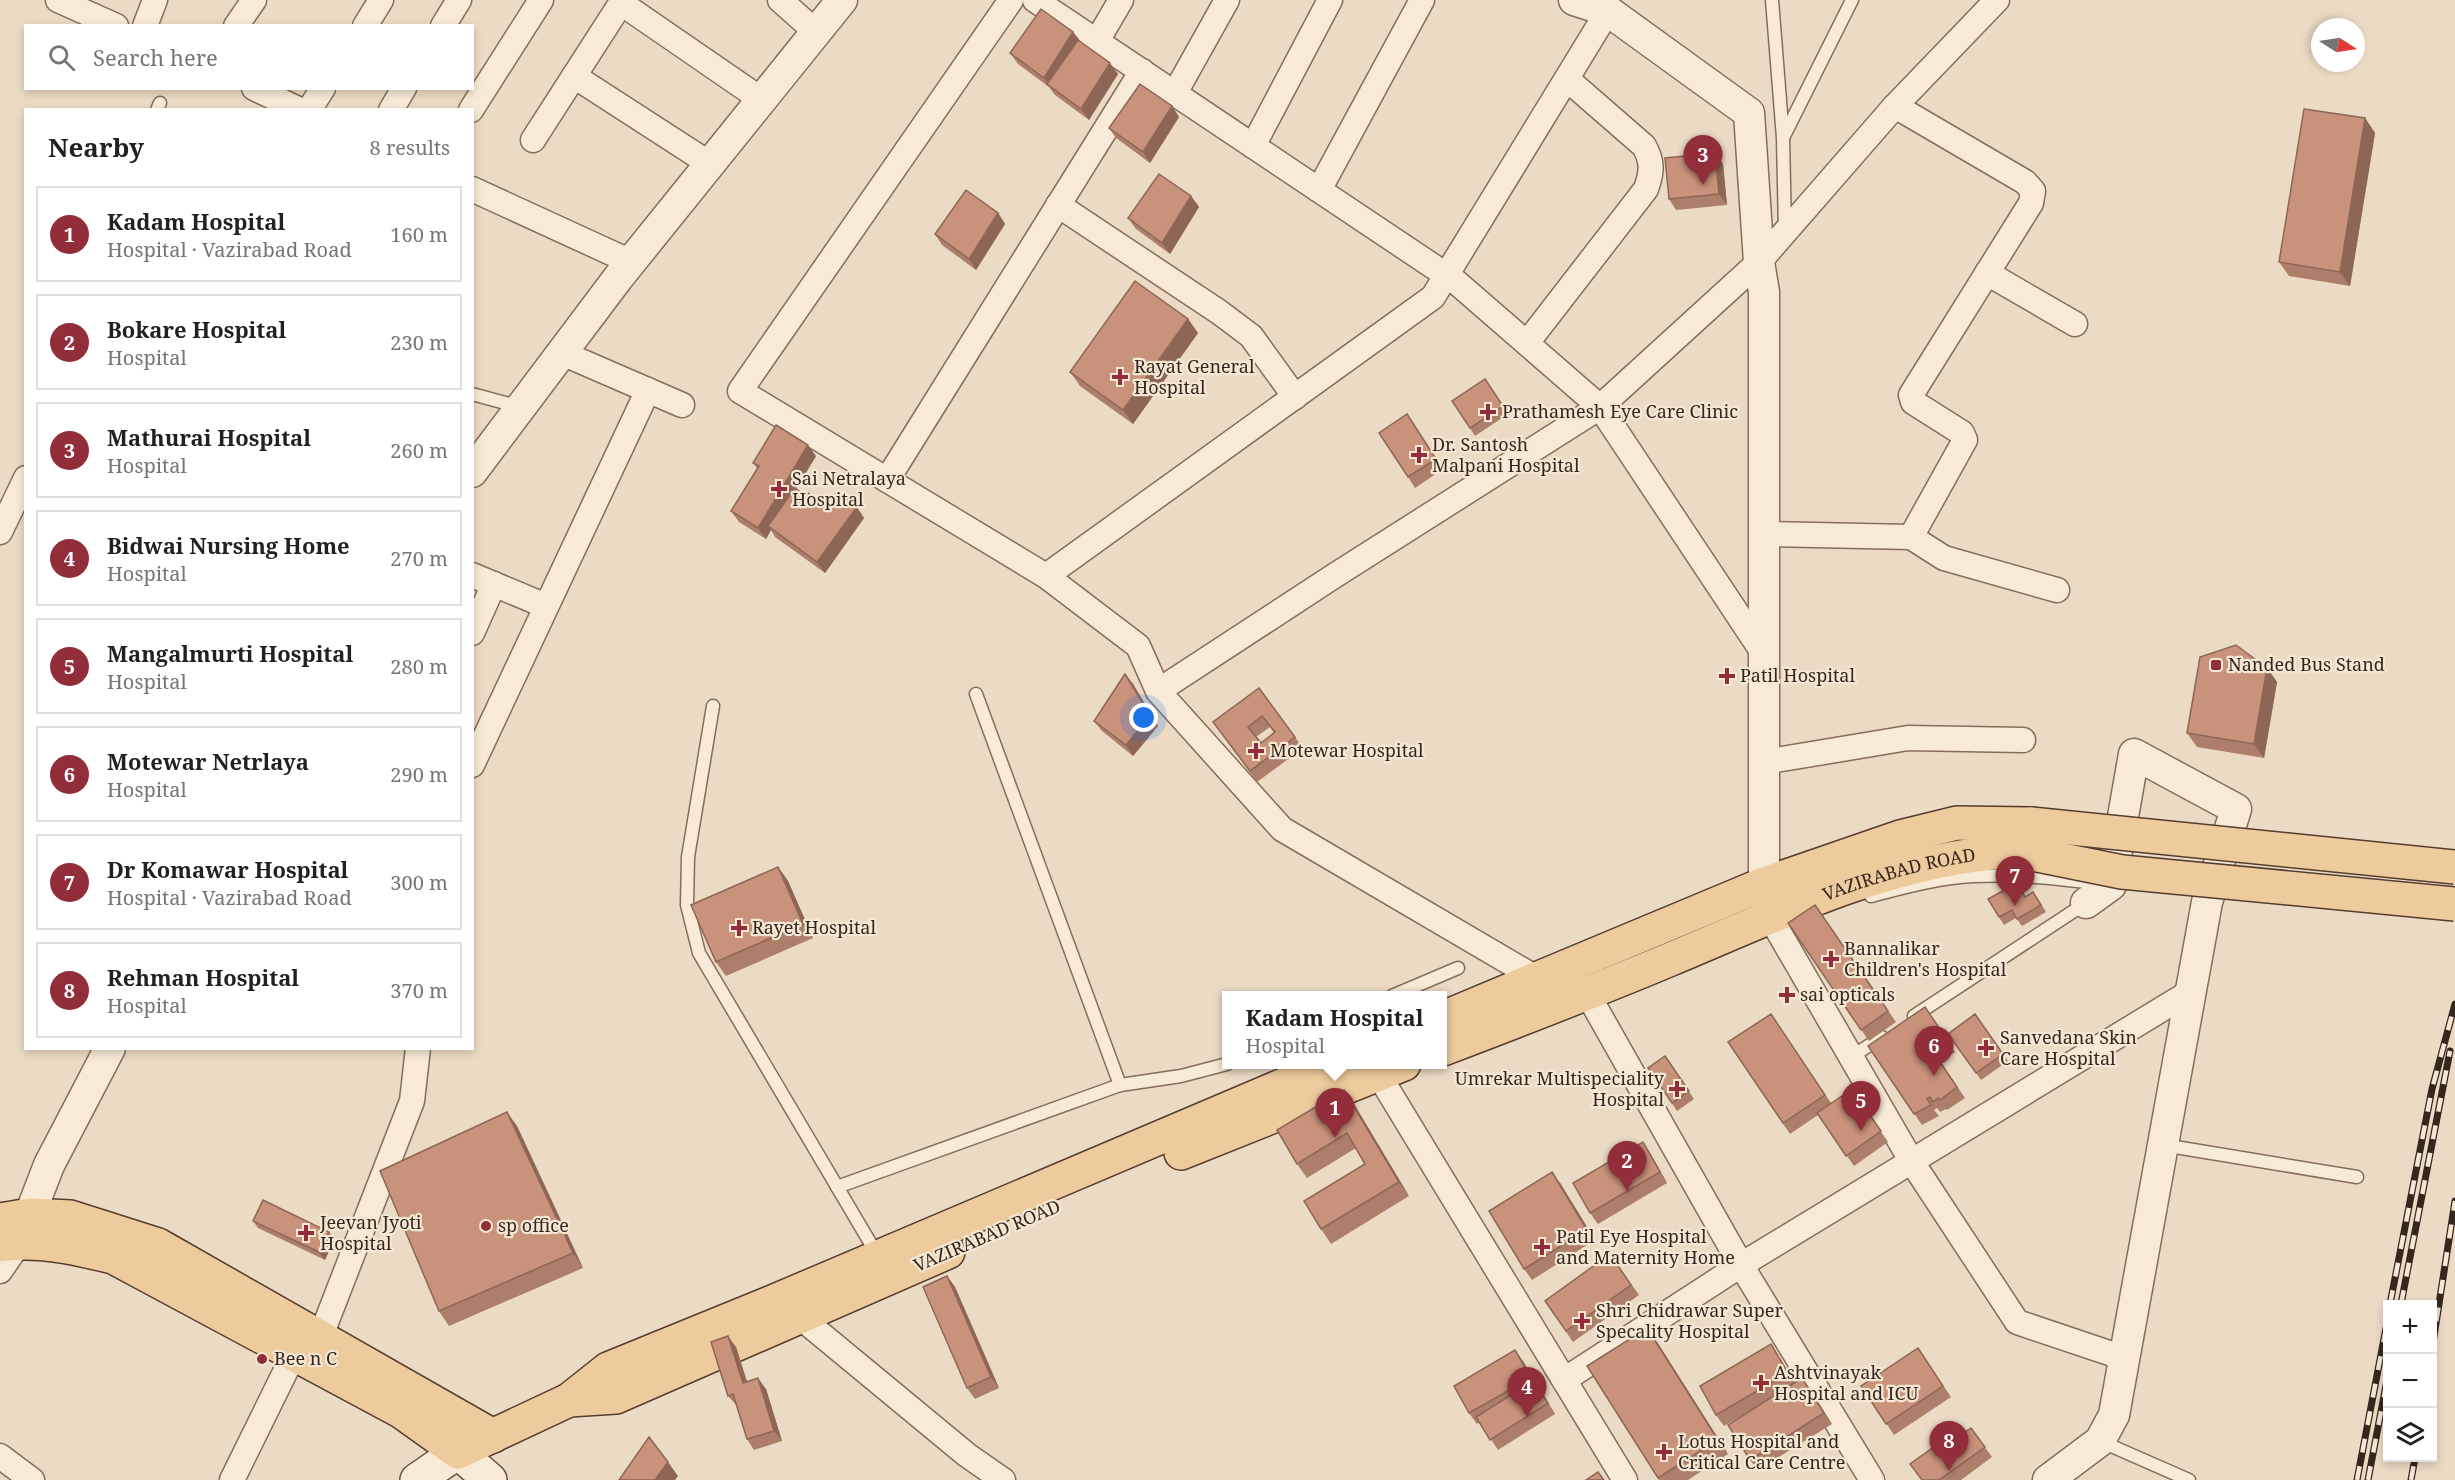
<!DOCTYPE html>
<meta charset="utf-8">
<style>
body{margin:0;font-family:"Noto Serif",serif;background:#f6f6f6;color:#202124}
.controls{position:absolute;right:18px;bottom:18px;display:grid;overflow:hidden;border-radius:0px;box-shadow:0 3px 9px #0003}
.controls button{width:54px;height:54px;display:grid;place-items:center;padding:0;border:0;border-bottom:2px solid #e0e0e0;background:#fff;color:#202124;font:30px sans-serif}
.compass{position:absolute;left:2311px;top:18px;width:54px;height:54px;border-radius:50%;background:#fff;box-shadow:0 3px 9px #0003;rotate:102deg}
.you{position:absolute;left:1144px;top:718px;width:21px;height:21px;margin:-15px;border:4px solid #fff;border-radius:50%;background:#1a73e8;box-shadow:0 0 0 9px #1a73e833}
.badge{display:grid;place-items:center;width:39px;height:39px;border-radius:50%;background:#922e3a;color:#fff;font-size:20px;font-weight:700}
.pin{position:absolute;translate:-50% -50px;filter:drop-shadow(0 2px 3px #0008)}
.pin::after{content:'';position:absolute;top:32px;width:21px;height:18px;background:inherit;clip-path:polygon(0 0,100% 0,50% 100%)}
.popup{position:absolute;left:1222px;top:991px;width:225px;height:78px;box-sizing:border-box;display:grid;place-content:center;border-radius:0px;background:#fff;filter:drop-shadow(0 2px 4px #0005);font-size:20px;white-space:nowrap;color:#757577}
.popup b{font-size:22px;color:#202124}
.popup::after{content:'';position:absolute;left:50%;top:100%;margin-left:-12px;border:12px solid transparent;border-top-color:#fff}
.list{margin:0;padding:0;list-style:none}
h2{display:flex;justify-content:space-between;align-items:center;height:78px;margin:0;padding:0 24px;font-size:26px}
h2 small{font-size:20px;font-weight:400;color:#757577}
.list li{display:grid;grid-template-columns:39px 1fr auto;gap:18px;align-items:center;box-sizing:border-box;height:96px;margin:0 12px 12px;padding:0 12px;border:2px solid #e0e0e0;border-radius:0px}
.list b{display:block;font-size:22px;white-space:nowrap}
.list p{margin:0;font-size:20px;white-space:nowrap;color:#757577}
.list em{font-size:20px;font-style:normal;color:#757577}
.icon{flex:none;width:33px;height:33px;fill:none;stroke:currentColor;stroke-width:2;stroke-linecap:round;stroke-linejoin:round}
.map{position:relative;flex:none;width:2455px;height:1480px;overflow:hidden}
.search{position:absolute;background:#fff;box-shadow:0 3px 9px #0003;left:24px;top:24px;width:450px;height:66px;display:flex;align-items:center;gap:15px;box-sizing:border-box;padding:0 21px;border-radius:0px;color:#757577;font-size:22px}
.panel{position:absolute;background:#fff;box-shadow:0 3px 9px #0003;left:24px;top:108px;width:450px;height:942px;border-radius:0px}
.map>svg:first-child{display:block}
.lines{fill:none;stroke-linecap:round;stroke-linejoin:round}
.service-casing{stroke:#866d5b;stroke-width:15}
.minor-casing{stroke:#866d5b;stroke-width:27}
.tertiary-casing{stroke:#866d5b;stroke-width:33}
.secondary-casing{stroke:#674e3e;stroke-width:36}
.primary-casing{stroke:#543c2f;stroke-width:36}
.service{stroke:#f7ead6;stroke-width:12}
.minor{stroke:#f7ead6;stroke-width:24}
.tertiary{stroke:#f7ead6;stroke-width:30}
.secondary{stroke:#f7ead6;stroke-width:33}
.primary{stroke:#eecb9d;stroke-width:33}
.rail-casing{stroke:#36271e;stroke-width:7}
.rail{stroke:#f4e7d3;stroke-width:4.5;stroke-dasharray:14;stroke-linecap:butt}
.primary-bridge-casing{stroke:#543c2f;stroke-width:36;stroke-linecap:butt}
.primary-bridge{stroke:#eecb9d;stroke-width:33}
.wall{fill:#ad7e6a;fill-rule:evenodd}
.shaded-wall{fill:#8d6656}
.building{fill:#c9927b;stroke:#8d6656;stroke-width:1.5;fill-rule:evenodd}
.poi-dot{fill:#922e3a;stroke:#f4e7d3;stroke-width:2}
.labels{text-anchor:middle;stroke-width:4.5;stroke-linejoin:round;paint-order:stroke}
.poi-label{font-size:18px;fill:#36271e;stroke:#f4e7d3;text-anchor:start}
.street-label{font-size:18px;fill:#36271e;stroke:#f4e7d3}
</style>
<div class="map">
<svg width="2455" height="1480" viewBox="0 0 2455 1480">
<rect width="100%" height="100%" fill="#ecdbc4"/>
<g class="lines">
<g class="service-casing">
<g id="service">
<polyline points="1772,0 1783,138 1785,231"/>
<polyline points="157,110 160,103"/>
<polyline points="1784,136 1852,0"/>
<polyline points="472,394 520,407"/>
<polyline points="976,694 1120,1085"/>
<polyline points="713,706 688,857 687,905 699,953 878,1256"/>
<path d="M1871,896C1898,889 1925,881 1952,878C2002,872 2054,878 2103,884"/>
<polyline points="1392,996 1458,968"/>
<polyline points="1914,1016 2086,903"/>
<polyline points="1851,1057 1882,1037"/>
<polyline points="2163,1145 2357,1177"/>
<polyline points="837,1187 1120,1085 1181,1076 1227,1064"/>
<polyline points="2100,1441 2189,1480"/>
</g>
</g>
<g class="minor-casing">
<g id="minor">
<polyline points="58,0 116,26"/>
<polyline points="780,0 816,32"/>
<polyline points="1011,0 740,391 1046,576"/>
<polyline points="1035,0 1455,281 1600,407 1764,654"/>
<polyline points="621,3 762,100"/>
<polyline points="145,26 155,0"/>
<polyline points="236,26 254,0"/>
<polyline points="365,26 381,0"/>
<polyline points="443,26 459,0"/>
<polyline points="1097,41 1121,0"/>
<polyline points="574,76 710,164"/>
<polyline points="254,88 300,110"/>
<polyline points="1175,93 1227,0"/>
<polyline points="1895,106 2025,182 2033,191 2031,203 1911,395 1913,402 1962,433 1965,440 1911,537"/>
<polyline points="309,110 323,88"/>
<polyline points="391,110 404,88"/>
<polyline points="471,110 541,0"/>
<polyline points="533,140 623,0"/>
<polyline points="1253,146 1330,0"/>
<polyline points="472,189 631,262"/>
<polyline points="1319,190 1422,0"/>
<polyline points="1058,205 1219,312 1251,336 1295,397"/>
<polyline points="1987,273 2075,324"/>
<path d="M1527,343L1646,189C1652,172 1653,162 1644,146L1567,79"/>
<polyline points="562,353 682,405"/>
<polyline points="887,480 1142,71"/>
<polyline points="0,532 26,478"/>
<polyline points="1764,534 1911,537 1944,558 2057,590"/>
<polyline points="472,575 546,606"/>
<polyline points="472,633 494,584"/>
<polyline points="1158,691 1138,646 1046,576 1433,297 1608,11"/>
<polyline points="1764,762 1908,738 2023,740"/>
<polyline points="472,765 648,390"/>
<polyline points="1770,917 1912,1162 2017,1322 2124,1358"/>
<polyline points="1536,978 1282,829 1158,691 1334,576 1600,407 1759,262 1895,106 1997,0"/>
<polyline points="1372,1064 1625,1480"/>
<polyline points="0,1271 20,1242"/>
<polyline points="800,1317 967,1455 1003,1480"/>
<polyline points="315,1351 412,1101 418,1048"/>
<polyline points="1564,1380 1741,1265 1587,993"/>
<polyline points="0,1456 32,1480"/>
<polyline points="232,1480 294,1354"/>
<polyline points="1872,1480 1741,1265 2190,992"/>
</g>
</g>
<g class="tertiary-casing">
<g id="tertiary">
<polyline points="1574,0 1608,11 1749,113 1759,262 1764,292 1764,884 1768,908"/>
<polyline points="472,472 618,278 842,0"/>
<polyline points="22,1235 49,1165 110,1048"/>
<polyline points="2048,1480 2100,1441 2114,1415 2207,902 2236,809 2134,754 2111,885 2086,903"/>
</g>
</g>
<g class="secondary-casing">
<polyline id="secondary" points="417,1480 458,1452 490,1480"/>
</g>
<g class="primary-casing">
<g id="primary">
<polyline points="1443,1018 1764,884 1900,837 1957,823 2031,824"/>
<path id="s1" d="M1443,1049C1519,1020 1595,991 1671,959C1772,917 1873,867 1983,854C1998,852 2013,853 2028,853"/>
<polyline points="1181,1153 1404,1064"/>
<polyline points="0,1220 30,1215 70,1217 158,1245 493,1436"/>
<path d="M0,1245C38,1239 76,1248 113,1257L402,1412L458,1452L569,1400L608,1369L770,1303L1333,1064"/>
<polyline points="569,1400 616,1397 948,1252"/>
</g>
</g>
<use href="#service" class="service"/>
<use href="#minor" class="minor"/>
<use href="#tertiary" class="tertiary"/>
<use href="#secondary" class="secondary"/>
<use href="#primary" class="primary"/>
<g class="rail-casing">
<g id="rail">
<polyline points="2390,1304 2432,1089 2455,1004"/>
<polyline points="2401,1304 2450,1051"/>
<polyline points="2432,1349 2455,1201"/>
<polyline points="2357,1480 2388,1318"/>
<polyline points="2368,1480 2388,1375"/>
<polyline points="2411,1480 2415,1458"/>
</g>
</g>
<use href="#rail" class="rail"/>
<g class="primary-bridge-casing">
<g id="primary-bridge">
<polyline points="2031,824 2455,867"/>
<polyline points="2028,853 2122,872 2455,904"/>
</g>
</g>
<use href="#primary-bridge" class="primary-bridge"/>
</g>
<g class="wall">
<polygon points="1073,32 1081,42 1118,74 1089,120 1055,95 1049,87 1018,64 1010,53"/>
<polygon points="1172,106 1179,117 1150,163 1116,138 1109,128"/>
<polygon points="2365,118 2375,133 2350,286 2289,276 2279,262"/>
<polygon points="1723,164 1727,205 1676,210 1669,199"/>
<polygon points="1191,196 1199,207 1170,254 1136,229 1128,218"/>
<polygon points="998,213 1005,224 976,270 942,245 935,234"/>
<polygon points="1188,319 1198,333 1133,424 1080,386 1070,372"/>
<polygon points="1485,379 1508,414 1475,436 1452,401"/>
<polygon points="1407,414 1443,469 1415,488 1408,477"/>
<polygon points="816,456 796,489 806,496 827,506 864,518 825,573 775,537 771,530 766,539 739,522 731,511 757,468 753,463"/>
<polygon points="2267,668 2277,682 2264,758 2197,747 2187,733"/>
<polygon points="1125,674 1133,684 1158,726 1133,756 1102,731 1094,721"/>
<path d="M1259,688L1303,748L1257,782L1213,722ZM1270,727L1274,733L1261,743L1256,737Z"/>
<polygon points="778,867 788,881 813,938 726,976 716,962"/>
<polygon points="2022,890 2026,897 2038,899 2046,912 2022,926 2016,918 2004,925 1999,917"/>
<polygon points="1815,905 1896,1022 1869,1041 1788,923"/>
<polygon points="1925,1007 1955,1052 1949,1056 1945,1051 1940,1054 1944,1060 1941,1062 1965,1098 1947,1110 1946,1109 1940,1112 1937,1108 1934,1110 1939,1116 1922,1125 1868,1046"/>
<polygon points="1771,1014 1831,1103 1852,1089 1888,1142 1854,1166 1818,1115 1790,1134 1728,1042"/>
<polygon points="1975,1014 2008,1061 1981,1080 1948,1034"/>
<polygon points="1665,1056 1694,1099 1677,1111 1648,1068"/>
<polygon points="1344,1090 1354,1104 1409,1196 1331,1244 1321,1229 1365,1164 1356,1148 1307,1178 1297,1164"/>
<polygon points="517,1126 583,1268 449,1326 439,1311"/>
<polygon points="1650,1153 1667,1183 1598,1224 1590,1213"/>
<polygon points="1560,1183 1595,1240 1532,1280 1524,1269"/>
<polygon points="253,1221 334,1239 325,1260 258,1228"/>
<polygon points="1610,1254 1639,1295 1573,1342 1545,1301"/>
<polygon points="947,1276 955,1287 999,1388 975,1399 967,1388"/>
<polygon points="1657,1342 1728,1454 1688,1480 1659,1480 1587,1366"/>
<polygon points="1771,1344 1778,1355 1795,1383 1802,1378 1832,1424 1758,1470 1750,1460 1761,1404 1724,1426 1716,1415"/>
<polygon points="736,1347 747,1381 766,1389 782,1441 754,1450 747,1439 737,1406 728,1396"/>
<polygon points="1918,1348 1951,1397 1894,1435 1861,1386"/>
<polygon points="1515,1350 1555,1414 1498,1450 1480,1422 1477,1424 1469,1413"/>
<polygon points="1971,1428 1992,1457 1961,1480 1922,1480 1948,1444"/>
</g>
<g class="shaded-wall">
<polygon points="1073,32 1081,42 1050,86 1044,78"/>
<polygon points="1110,63 1118,74 1089,120 1081,109"/>
<polygon points="1172,106 1179,117 1150,163 1143,152"/>
<polygon points="2365,118 2375,133 2350,286 2340,272"/>
<polygon points="1715,153 1723,164 1727,205 1719,194"/>
<polygon points="1191,196 1199,207 1170,254 1162,243"/>
<polygon points="998,213 1005,224 976,270 969,259"/>
<polygon points="1188,319 1198,333 1133,424 1123,410"/>
<polygon points="808,445 816,456 772,529 768,526 771,530 766,539 758,528"/>
<polygon points="857,507 864,518 825,573 817,562"/>
<polygon points="2267,668 2277,682 2264,758 2254,744"/>
<polygon points="1125,674 1133,684 1158,726 1133,756 1126,745"/>
<polygon points="778,867 788,881 813,938 803,924"/>
<polygon points="1344,1090 1354,1104 1409,1196 1399,1182"/>
<polygon points="507,1112 517,1126 583,1268 573,1253"/>
<polygon points="1643,1142 1650,1153 1667,1183 1660,1172"/>
<polygon points="1552,1172 1560,1183 1595,1240 1587,1230"/>
<polygon points="329,1232 334,1239 325,1260 319,1252"/>
<polygon points="947,1276 955,1287 999,1388 991,1377"/>
<polygon points="1647,1328 1657,1342 1728,1454 1718,1440"/>
<polygon points="728,1336 736,1347 750,1393 743,1383"/>
<polygon points="1515,1350 1523,1361 1555,1414 1531,1378"/>
<polygon points="758,1378 766,1389 782,1441 774,1431"/>
<polygon points="1802,1378 1810,1389 1832,1424 1824,1413"/>
<polygon points="668,1462 678,1476 675,1480 655,1480"/>
</g>
<g class="building">
<polygon points="1041,9 1073,32 1044,78 1010,53"/>
<polygon points="1078,40 1110,63 1081,109 1047,84"/>
<polygon points="1140,84 1172,106 1143,152 1109,128"/>
<polygon points="2304,109 2365,118 2340,272 2279,262"/>
<polygon points="1715,153 1719,194 1669,199 1665,158"/>
<polygon points="1159,174 1191,196 1162,243 1128,218"/>
<polygon points="966,190 998,213 969,259 935,234"/>
<polygon points="1135,281 1188,319 1123,410 1070,372"/>
<polygon points="1485,379 1503,406 1470,428 1452,401"/>
<polygon points="1407,414 1436,459 1408,477 1379,433"/>
<polygon points="776,425 808,445 758,528 731,511 759,466 753,463"/>
<polygon points="795,488 806,496 808,493 827,506 837,492 857,507 817,562 768,526"/>
<polygon points="2236,645 2267,668 2254,744 2187,733 2200,657"/>
<polygon points="1125,674 1150,715 1126,745 1094,721"/>
<path d="M1259,688L1295,737L1250,771L1213,722ZM1262,716L1275,732L1261,743L1248,727Z"/>
<polygon points="778,867 803,924 716,962 691,905"/>
<polygon points="2017,883 2025,897 2033,892 2041,905 2017,919 2012,910 1999,917 1988,899"/>
<polygon points="1815,905 1888,1011 1861,1030 1788,923"/>
<polygon points="1925,1007 1948,1041 1941,1046 1937,1040 1932,1043 1936,1049 1933,1052 1957,1087 1940,1100 1938,1098 1933,1102 1930,1097 1927,1099 1931,1105 1914,1114 1868,1046"/>
<polygon points="1771,1014 1825,1095 1783,1123 1728,1042"/>
<polygon points="1975,1014 2003,1054 1976,1073 1948,1034"/>
<polygon points="1665,1056 1689,1091 1672,1103 1648,1068"/>
<polygon points="1852,1089 1881,1131 1846,1156 1817,1113"/>
<polygon points="1344,1090 1399,1182 1321,1229 1304,1201 1365,1164 1347,1133 1297,1164 1277,1130"/>
<polygon points="507,1112 573,1253 439,1311 380,1171"/>
<polygon points="1643,1142 1660,1172 1590,1213 1573,1183"/>
<polygon points="1552,1172 1587,1230 1524,1269 1489,1211"/>
<polygon points="263,1200 329,1232 319,1252 253,1221"/>
<polygon points="1610,1254 1631,1285 1566,1331 1545,1301"/>
<polygon points="947,1276 991,1377 967,1388 923,1287"/>
<polygon points="1647,1328 1718,1440 1658,1478 1587,1366"/>
<polygon points="728,1336 743,1383 758,1378 774,1431 747,1439 733,1394 728,1396 711,1342"/>
<polygon points="1771,1344 1788,1373 1716,1415 1700,1386"/>
<polygon points="1918,1348 1943,1386 1886,1424 1861,1386"/>
<polygon points="1515,1350 1531,1378 1469,1413 1454,1386"/>
<polygon points="1802,1378 1824,1413 1750,1460 1728,1425"/>
<polygon points="1533,1381 1548,1403 1490,1440 1476,1417"/>
<polygon points="1971,1428 1985,1447 1939,1480 1922,1480 1910,1464 1945,1439 1948,1444"/>
<polygon points="649,1437 668,1462 655,1480 619,1480"/>
<polygon points="1598,1472 1604,1480 1586,1480"/>
</g>
<g class="poi-dot">
<path d="M1117 368h6v6h6v6h-6v6h-6v-6h-6v-6h6z"/>
<path d="M1485 403h6v6h6v6h-6v6h-6v-6h-6v-6h6z"/>
<path d="M1416 446h6v6h6v6h-6v6h-6v-6h-6v-6h6z"/>
<path d="M776 480h6v6h6v6h-6v6h-6v-6h-6v-6h6z"/>
<rect x="2210" y="659" width="12" height="12" rx="3"/>
<path d="M1724 667h6v6h6v6h-6v6h-6v-6h-6v-6h6z"/>
<path d="M1253 742h6v6h6v6h-6v6h-6v-6h-6v-6h6z"/>
<path d="M736 919h6v6h6v6h-6v6h-6v-6h-6v-6h6z"/>
<path d="M1828 950h6v6h6v6h-6v6h-6v-6h-6v-6h6z"/>
<path d="M1784 986h6v6h6v6h-6v6h-6v-6h-6v-6h6z"/>
<path d="M1983 1039h6v6h6v6h-6v6h-6v-6h-6v-6h6z"/>
<path d="M1674 1080h6v6h6v6h-6v6h-6v-6h-6v-6h6z"/>
<circle cx="486" cy="1226" r="6"/>
<path d="M303 1224h6v6h6v6h-6v6h-6v-6h-6v-6h6z"/>
<path d="M1539 1238h6v6h6v6h-6v6h-6v-6h-6v-6h6z"/>
<path d="M1579 1312h6v6h6v6h-6v6h-6v-6h-6v-6h6z"/>
<circle cx="262" cy="1359" r="6"/>
<path d="M1758 1374h6v6h6v6h-6v6h-6v-6h-6v-6h6z"/>
<path d="M1661 1443h6v6h6v6h-6v6h-6v-6h-6v-6h6z"/>
</g>
<g class="labels">
<g class="poi-label">
<text x="1134" y="373">Rayat General<tspan x="1134" dy="21">Hospital</tspan></text>
<text x="1502" y="418">Prathamesh Eye Care Clinic</text>
<text x="1432" y="451">Dr. Santosh<tspan x="1432" dy="21">Malpani Hospital</tspan></text>
<text x="792" y="485">Sai Netralaya<tspan x="792" dy="21">Hospital</tspan></text>
<text x="2228" y="671">Nanded Bus Stand</text>
<text x="1740" y="682">Patil Hospital</text>
<text x="1270" y="757">Motewar Hospital</text>
<text x="752" y="934">Rayet Hospital</text>
<text x="1844" y="955">Bannalikar<tspan x="1844" dy="21">Children's Hospital</tspan></text>
<text x="1800" y="1001">sai opticals</text>
<text x="2000" y="1044">Sanvedana Skin<tspan x="2000" dy="21">Care Hospital</tspan></text>
<text x="1664" y="1085" text-anchor="end">Umrekar Multispeciality<tspan x="1664" dy="21">Hospital</tspan></text>
<text x="320" y="1229">Jeevan Jyoti<tspan x="320" dy="21">Hospital</tspan></text>
<text x="498" y="1232">sp office</text>
<text x="1556" y="1243">Patil Eye Hospital<tspan x="1556" dy="21">and Maternity Home</tspan></text>
<text x="1596" y="1317">Shri Chidrawar Super<tspan x="1596" dy="21">Specality Hospital</tspan></text>
<text x="274" y="1365">Bee n C</text>
<text x="1774" y="1379">Ashtvinayak<tspan x="1774" dy="21">Hospital and ICU</tspan></text>
<text x="1678" y="1448">Lotus Hospital and<tspan x="1678" dy="21">Critical Care Centre</tspan></text>
</g>
<g class="street-label">
<text dy="6" stroke="none"><textPath href="#s1" startOffset="489">VAZIRABAD ROAD</textPath></text>
<text transform="translate(987 1236) rotate(-23)" y="6">VAZIRABAD ROAD</text>
</g>
</g>
</svg>
<div class="controls">
<button>+</button>
<button>−</button>
<button><svg class="icon" aria-label="layers" viewBox="0 0 24 24"><path d="M12 4l9 5-9 5-9-5zM3 14l9 5 9-5"/></svg></button>
</div>
<svg class="compass" viewBox="-18 -18 36 36"><path d="M0-13l5 13h-10z" fill="#e53935"/><path d="M0 13l5-13h-10z" fill="#757577"/></svg>
<div class="you"></div>
<div class="pin badge" style="left:1335px;top:1138px">1</div>
<div class="popup"><b>Kadam Hospital</b>Hospital</div>
<div class="pin badge" style="left:1627px;top:1191px">2</div>
<div class="pin badge" style="left:1703px;top:185px">3</div>
<div class="pin badge" style="left:1527px;top:1417px">4</div>
<div class="pin badge" style="left:1861px;top:1131px">5</div>
<div class="pin badge" style="left:1934px;top:1076px">6</div>
<div class="pin badge" style="left:2015px;top:906px">7</div>
<div class="pin badge" style="left:1949px;top:1471px">8</div>
<div class="search"><svg class="icon" aria-label="search" viewBox="0 0 24 24"><circle cx="10" cy="10" r="6"/><path d="M15 15l6 6"/></svg>Search here</div>
<section class="panel">
<h2>Nearby<small>8 results</small></h2>
<ul class="list">
<li><span class="badge">1</span><div><b>Kadam Hospital</b><p>Hospital · Vazirabad Road</p></div><em>160 m</em></li>
<li><span class="badge">2</span><div><b>Bokare Hospital</b><p>Hospital</p></div><em>230 m</em></li>
<li><span class="badge">3</span><div><b>Mathurai Hospital</b><p>Hospital</p></div><em>260 m</em></li>
<li><span class="badge">4</span><div><b>Bidwai Nursing Home</b><p>Hospital</p></div><em>270 m</em></li>
<li><span class="badge">5</span><div><b>Mangalmurti Hospital</b><p>Hospital</p></div><em>280 m</em></li>
<li><span class="badge">6</span><div><b>Motewar Netrlaya</b><p>Hospital</p></div><em>290 m</em></li>
<li><span class="badge">7</span><div><b>Dr Komawar Hospital</b><p>Hospital · Vazirabad Road</p></div><em>300 m</em></li>
<li><span class="badge">8</span><div><b>Rehman Hospital</b><p>Hospital</p></div><em>370 m</em></li>
</ul>
</section>
</div>
